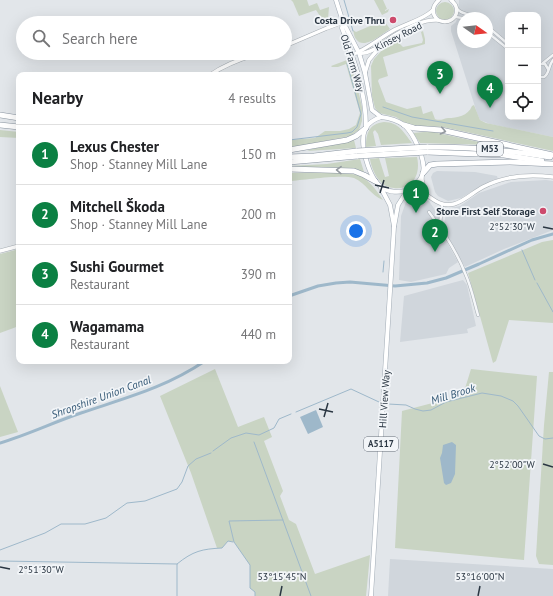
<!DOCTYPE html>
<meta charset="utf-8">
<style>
body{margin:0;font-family:"PT Sans",sans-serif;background:#f6f6f6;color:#202124}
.controls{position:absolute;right:12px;top:12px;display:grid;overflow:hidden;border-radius:8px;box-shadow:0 4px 16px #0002}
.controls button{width:36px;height:36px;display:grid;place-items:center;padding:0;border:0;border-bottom:1px solid #e0e0e0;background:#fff;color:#202124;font:20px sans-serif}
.compass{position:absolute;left:457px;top:12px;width:36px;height:36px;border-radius:50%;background:#fff;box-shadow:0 4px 16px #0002;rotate:104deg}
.you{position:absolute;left:356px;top:231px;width:14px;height:14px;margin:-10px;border:3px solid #fff;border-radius:50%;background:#1a73e8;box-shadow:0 0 0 6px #1a73e833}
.badge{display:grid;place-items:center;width:26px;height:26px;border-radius:50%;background:#0b8043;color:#fff;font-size:13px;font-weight:700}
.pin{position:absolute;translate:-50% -33px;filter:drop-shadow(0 1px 2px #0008)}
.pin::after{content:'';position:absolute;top:21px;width:14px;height:12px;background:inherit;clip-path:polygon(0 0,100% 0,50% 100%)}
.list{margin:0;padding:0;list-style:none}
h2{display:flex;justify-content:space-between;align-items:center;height:52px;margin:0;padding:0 16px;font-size:17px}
h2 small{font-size:13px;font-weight:400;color:#757577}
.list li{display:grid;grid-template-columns:26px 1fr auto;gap:12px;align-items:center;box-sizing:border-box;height:60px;padding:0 16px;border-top:1px solid #e0e0e0}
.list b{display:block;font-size:15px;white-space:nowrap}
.list p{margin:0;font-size:13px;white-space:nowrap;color:#757577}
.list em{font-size:13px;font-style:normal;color:#757577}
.icon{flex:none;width:22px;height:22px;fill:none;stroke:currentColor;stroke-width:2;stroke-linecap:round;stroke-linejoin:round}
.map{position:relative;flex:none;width:553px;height:596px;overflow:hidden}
.search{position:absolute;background:#fff;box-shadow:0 4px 16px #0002;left:16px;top:16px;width:276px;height:44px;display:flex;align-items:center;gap:10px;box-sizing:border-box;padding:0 14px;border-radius:22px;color:#757577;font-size:15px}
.panel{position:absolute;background:#fff;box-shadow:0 4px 16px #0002;left:16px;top:72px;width:276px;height:292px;border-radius:8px}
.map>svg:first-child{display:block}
.built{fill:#d0d6dc;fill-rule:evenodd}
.green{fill:#c9d4c3}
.water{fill:#9eb8ca}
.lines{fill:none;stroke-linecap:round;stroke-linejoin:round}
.stream{stroke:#9eb8ca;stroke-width:1}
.canal{stroke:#9eb8ca;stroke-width:3}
.street-casing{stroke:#a7aeb4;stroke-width:3.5}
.secondary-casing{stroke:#a7aeb4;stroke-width:4.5}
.primary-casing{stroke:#a2acb6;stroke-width:5}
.highway-casing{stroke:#8a95a1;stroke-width:6}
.street{stroke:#f5f7f9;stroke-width:2.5}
.secondary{stroke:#fff;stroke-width:3.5}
.primary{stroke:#fff;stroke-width:4}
.highway{stroke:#fff;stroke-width:5}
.highway-bridge-casing{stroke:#8a95a1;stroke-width:6;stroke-linecap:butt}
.highway-bridge{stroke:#fff;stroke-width:5}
.oneway{stroke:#949aa0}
.ticks{fill:none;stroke:#2a3642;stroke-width:1.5}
.poi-dot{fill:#cd4a6c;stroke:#f2f5f8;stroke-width:1.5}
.labels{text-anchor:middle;stroke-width:3.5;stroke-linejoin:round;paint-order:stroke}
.shield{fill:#f2f5f8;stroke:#666f79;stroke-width:1}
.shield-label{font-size:9px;font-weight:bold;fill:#2a3642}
.poi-label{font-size:10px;font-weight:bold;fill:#2a3642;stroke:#f2f5f8;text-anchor:end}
.street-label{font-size:10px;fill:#2a3642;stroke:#f2f5f8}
.water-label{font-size:11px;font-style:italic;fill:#355976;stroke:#f2f5f8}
.ticks-label{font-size:10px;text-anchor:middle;fill:#2a3642;stroke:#f2f5f8;stroke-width:3.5;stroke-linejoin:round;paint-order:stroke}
</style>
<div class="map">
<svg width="553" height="596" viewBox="0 0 553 596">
<rect width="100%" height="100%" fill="#e2e6ea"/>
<g class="built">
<path d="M459,0H553V137L490,124L480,120L477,113L451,31V26L456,22L458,14ZM508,15H538V117H508ZM463,18H487V42H463Z"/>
<polygon points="437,171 475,172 497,176 498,180 476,189 461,198 448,201 438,196 435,192 431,177 433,173"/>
<polygon points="546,180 553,181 553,230 504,249 465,267 443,229 447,209 460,206 479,193 511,182"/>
<polygon points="420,198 429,201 439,216 439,228 458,262 449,268 446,274 411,282 399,280 401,216 406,202"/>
<polygon points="463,280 467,285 476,326 467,329 468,333 400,342 404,296"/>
<polygon points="390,559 553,569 553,596 388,596"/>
</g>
<g class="green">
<polygon points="291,0 307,0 309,6 317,3 320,10 329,7 328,19 321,22 322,19 316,10 299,16 293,2"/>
<polygon points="374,0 383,0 387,9 385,10 385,11 389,9 388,12 382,15"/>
<circle cx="445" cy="11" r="9"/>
<path d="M385,22L390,29C383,33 364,51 356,39C354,37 354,33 353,30L356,32L377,23Z"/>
<path d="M423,31L425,39V44L383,57L388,76L379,79L378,81L386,102L407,109L421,106L423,114L432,111L435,119C441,121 442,119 448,118C457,118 468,116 472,106L474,105L480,120L486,123L553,137V151L443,127L408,125L396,117L379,113L375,108L372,96L371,66L374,59L385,47L396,40L403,47L422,43L423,40L421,32Z"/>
<polygon points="347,60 351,65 356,81 362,107 362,121 359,130 350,136 289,148 289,140 315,138 325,131 340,131 349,129 356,125 360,113 346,64 338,67 332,67 331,66"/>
<path d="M384,122C399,122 404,133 412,143L381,145L378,134L375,130L373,132L376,146L366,147C366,133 369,124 384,122Z"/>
<polygon points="0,130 19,132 19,138 0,137"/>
<polygon points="424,132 433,132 493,145 420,143 413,133"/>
<polygon points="354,140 356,148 307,151 312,149"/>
<path d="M417,157C421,174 413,190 394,188C389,188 383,185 380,181C375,176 371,166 370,159L379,158L385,177L389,176L385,158Z"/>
<polygon points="360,159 364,172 352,168 289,167 289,166 327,164"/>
<path d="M289,173C304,173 348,171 360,176C370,181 377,191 383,200C371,196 366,183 354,178C342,174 304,180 289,181Z"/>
<polygon points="553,240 553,323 509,320 496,361 493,363 468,273 542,242"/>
<polygon points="19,249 19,326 0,333 0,254"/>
<polygon points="215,369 238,427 264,417 272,437 264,441 283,491 280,496 289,520 296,524 315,574 370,555 366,596 255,596 255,592 250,588 250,565 234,542 228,541 222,548 217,548 191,473 160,396"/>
<polygon points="471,369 537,376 524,560 395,548 402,411 463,395"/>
<polygon points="549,372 553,372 553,565 539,564 536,556 544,425"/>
<polygon points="0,386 18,432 0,437"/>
</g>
<g class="water">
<polygon points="316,410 323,427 308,434 300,417"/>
<polygon points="452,442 456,445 455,474 451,483 446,485 444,483 440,458 442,453 443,445"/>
</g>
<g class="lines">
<g class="stream">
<polyline points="344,0 353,31"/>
<polyline points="383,107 412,117 493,131"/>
<polyline points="289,140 347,133 352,132 357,127 361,114 347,63"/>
<polyline points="522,250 535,280"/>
<polyline points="383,272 384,261"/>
<polyline points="537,283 553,312"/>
<polyline points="388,404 406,405 415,409 423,411 431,410 446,402 482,393 501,396 513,401 518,406 539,436 545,439 553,438"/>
<polyline points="296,412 351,389 379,402"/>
<polyline points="254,442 311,596"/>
<polyline points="213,451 231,438 246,433 259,435 274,428 279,419 291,414"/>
<polyline points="0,550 45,533 61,524 85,524 106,518 127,503 145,501 177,489 182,482 188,466 196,459 211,453"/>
<polyline points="0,561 177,564"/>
<path d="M177,596V564C193,551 202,549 222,548L228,541L233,542"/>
<polyline points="255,596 255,592 250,588 250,565 234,542 229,521 283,520"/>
</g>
<g class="canal">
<polyline points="289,296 318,286 336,283 350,282 395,286 427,283 446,278 479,264 532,240 553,234"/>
<path d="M0,443C27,435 54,422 81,413C125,398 165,388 205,361"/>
</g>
<g class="street-casing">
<g id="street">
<polyline points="457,9 461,12 477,18"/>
<polyline points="455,17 463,18"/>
<polyline points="487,26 508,44"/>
<polyline points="487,32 508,49"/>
<polyline points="543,63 553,55"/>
<polyline points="538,64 545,64 548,69"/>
<path d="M538,77H544C550,73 548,66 553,60"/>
<path d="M429,212C443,231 457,252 465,273C471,286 474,301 478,315"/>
<polyline points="440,225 442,204"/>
</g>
</g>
<g class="secondary-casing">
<g id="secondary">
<path d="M439,0C432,6 431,14 438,20C453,27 464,10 451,0"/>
<polyline points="285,46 327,28 343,22"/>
<path d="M359,53C371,55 385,41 395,35C407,28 423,19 438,20"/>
<path d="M352,55C367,49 380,38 394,30C407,23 423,20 433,10"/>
<polyline points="365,73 369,60 380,47"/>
<path d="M210,75C226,64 243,58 261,53"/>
<polyline points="422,175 422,180 425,193"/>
<path d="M409,190C428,188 434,209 454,204C465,201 473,192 483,187C504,176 530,174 553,177"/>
<polyline points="0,251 19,246"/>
</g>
</g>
<g class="primary-casing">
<g id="primary">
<polyline points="336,0 343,22 359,53 365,73 372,110 381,117"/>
<path d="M343,23L342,28C354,60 366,92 366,127"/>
<path d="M381,117C389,118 397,120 404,125C414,134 426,160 423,173C421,180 414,187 407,191C399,192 390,193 383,188C369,180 358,142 366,128C369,122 375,119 381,117Z"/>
<polyline points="381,188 390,205 394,226"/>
<polyline points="371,596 394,227 398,205 407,191"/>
</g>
</g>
<g class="highway-casing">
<g id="highway">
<polyline points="0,115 19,118"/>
<polyline points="0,125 19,127"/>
<polyline points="404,125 414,128 441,130 553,155"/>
<path d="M427,147C468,147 509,150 550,157"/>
<polyline points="289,150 347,140 356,136 366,128"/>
<polyline points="427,152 504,155 542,161"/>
<polyline points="289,157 314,156 357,151"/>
<polyline points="289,162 358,156"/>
<polyline points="289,169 354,171 364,175 375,181"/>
<polyline points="423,173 430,165 437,164 510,162 553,164"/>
</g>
</g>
<use href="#street" class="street"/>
<use href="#secondary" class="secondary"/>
<use href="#primary" class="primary"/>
<use href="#highway" class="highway"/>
<g class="highway-bridge-casing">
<g id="highway-bridge">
<polyline points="357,151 427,147"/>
<polyline points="358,156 427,152"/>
</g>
</g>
<use href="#highway-bridge" class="highway-bridge"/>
</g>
<defs><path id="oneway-chevron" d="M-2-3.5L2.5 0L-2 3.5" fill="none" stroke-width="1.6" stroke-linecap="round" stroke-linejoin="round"/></defs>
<g class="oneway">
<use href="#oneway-chevron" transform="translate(443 131) rotate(12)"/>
<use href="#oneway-chevron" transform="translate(339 170) rotate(-179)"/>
</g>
<path class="ticks" d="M375,185L389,188M380,193L384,180M543,227L553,229M319,409L333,412M324,417L328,403M543,464L553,467M0,567L10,569M280,596L282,586M478,596L480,586"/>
<g class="poi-dot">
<circle cx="393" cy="20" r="4"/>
<circle cx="543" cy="211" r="4"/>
</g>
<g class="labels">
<g class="shield">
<rect x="477" y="142" width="26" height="14" rx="3"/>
<rect x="364" y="437" width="34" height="14" rx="3"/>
</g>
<g class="shield-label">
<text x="490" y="152">M53</text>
<text x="381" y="447">A5117</text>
</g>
<g class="poi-label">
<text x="385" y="24">Costa Drive Thru</text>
<text x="535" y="215">Store First Self Storage</text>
</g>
<g class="street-label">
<text transform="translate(398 36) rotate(-27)" y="4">Kinsey Road</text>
<text transform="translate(353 63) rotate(73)" y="4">Old Farm Way</text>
<text transform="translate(384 399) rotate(-86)" y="4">Hill View Way</text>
</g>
<g class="water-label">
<text transform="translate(453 394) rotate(-17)" y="4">Mill Brook</text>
<text transform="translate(101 397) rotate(-20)" y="4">Shropshire Union Canal</text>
</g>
</g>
<g class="ticks-label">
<text x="512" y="230">2°52'30"W</text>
<text x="512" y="468">2°52'00"W</text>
<text x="41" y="573">2°51'30"W</text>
<text x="282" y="580">53°15'45"N</text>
<text x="480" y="580">53°16'00"N</text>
</g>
</svg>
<div class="controls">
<button>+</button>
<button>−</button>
<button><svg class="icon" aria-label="locate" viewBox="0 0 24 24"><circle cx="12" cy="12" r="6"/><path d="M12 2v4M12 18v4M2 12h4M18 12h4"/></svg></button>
</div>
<svg class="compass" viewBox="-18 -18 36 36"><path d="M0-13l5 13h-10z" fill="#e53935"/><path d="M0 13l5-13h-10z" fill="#757577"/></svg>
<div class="you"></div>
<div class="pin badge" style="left:416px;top:213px">1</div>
<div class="pin badge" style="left:435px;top:252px">2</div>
<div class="pin badge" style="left:440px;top:94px">3</div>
<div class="pin badge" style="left:490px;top:108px">4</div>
<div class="search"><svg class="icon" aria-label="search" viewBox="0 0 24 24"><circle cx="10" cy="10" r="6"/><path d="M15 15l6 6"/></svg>Search here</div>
<section class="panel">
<h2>Nearby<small>4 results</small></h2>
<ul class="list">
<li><span class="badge">1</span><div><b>Lexus Chester</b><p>Shop · Stanney Mill Lane</p></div><em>150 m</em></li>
<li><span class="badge">2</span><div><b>Mitchell Škoda</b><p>Shop · Stanney Mill Lane</p></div><em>200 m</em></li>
<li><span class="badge">3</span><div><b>Sushi Gourmet</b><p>Restaurant</p></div><em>390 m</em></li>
<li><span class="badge">4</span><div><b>Wagamama</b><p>Restaurant</p></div><em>440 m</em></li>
</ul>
</section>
</div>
